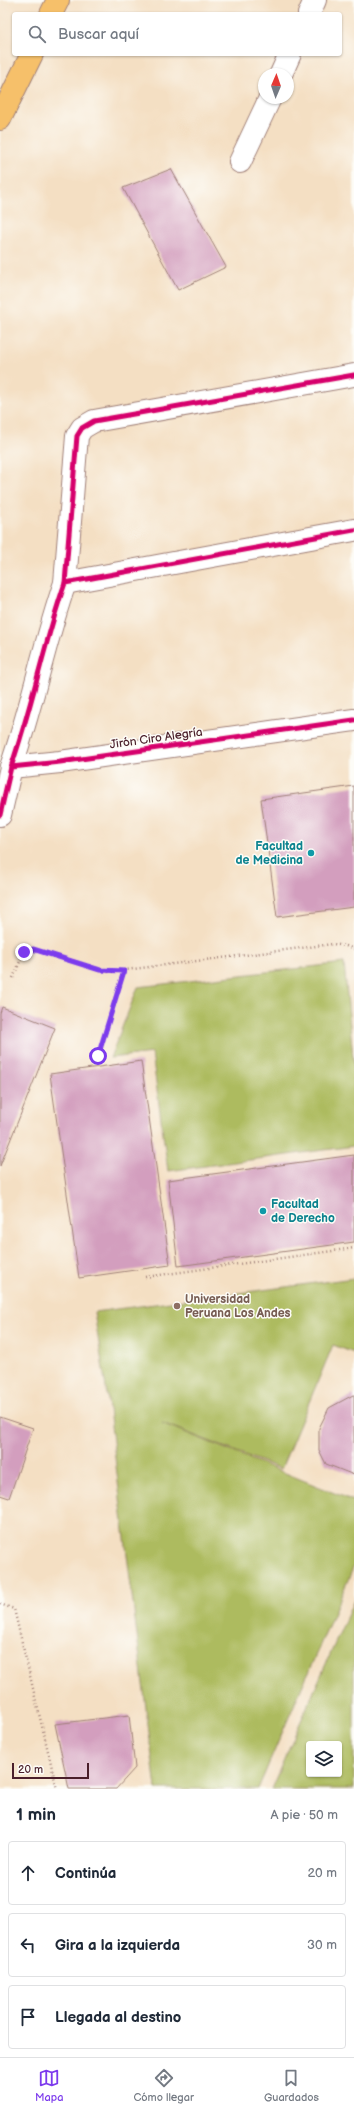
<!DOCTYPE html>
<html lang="es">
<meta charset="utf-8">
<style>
body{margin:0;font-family:"Balsamiq Sans",sans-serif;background:#f2f2f3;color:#1f2937}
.controls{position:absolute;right:12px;bottom:12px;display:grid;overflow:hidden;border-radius:4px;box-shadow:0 1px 3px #0004}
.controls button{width:36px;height:36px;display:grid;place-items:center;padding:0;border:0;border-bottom:1px solid #e0e1e3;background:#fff;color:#1f2937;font:20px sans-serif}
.compass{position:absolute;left:258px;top:68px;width:36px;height:36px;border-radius:50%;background:#fff;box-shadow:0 1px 3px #0004;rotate:2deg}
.scale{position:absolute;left:12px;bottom:10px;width:77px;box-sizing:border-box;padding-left:4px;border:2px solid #4a1f2b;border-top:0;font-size:11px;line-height:14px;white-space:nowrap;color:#4a1f2b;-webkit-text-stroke:3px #fdfcf7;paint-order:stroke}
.stop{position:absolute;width:12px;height:12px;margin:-9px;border:3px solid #7c3aed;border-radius:50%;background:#fff}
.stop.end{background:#7c3aed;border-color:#fff;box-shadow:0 1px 4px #0008}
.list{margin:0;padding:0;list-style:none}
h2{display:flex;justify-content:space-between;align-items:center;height:52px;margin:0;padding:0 16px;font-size:17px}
h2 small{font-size:13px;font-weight:400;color:#747a83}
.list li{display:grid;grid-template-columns:26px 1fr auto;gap:12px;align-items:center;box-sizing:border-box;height:64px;margin:0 8px 8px;padding:0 8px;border:1px solid #e0e1e3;border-radius:4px}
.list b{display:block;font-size:15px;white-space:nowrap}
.list em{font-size:13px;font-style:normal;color:#747a83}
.icon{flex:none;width:22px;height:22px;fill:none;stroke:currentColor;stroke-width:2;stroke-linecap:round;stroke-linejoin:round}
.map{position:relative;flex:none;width:354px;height:1789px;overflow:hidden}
.search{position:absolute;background:#fff;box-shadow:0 1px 3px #0004;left:12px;right:12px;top:12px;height:44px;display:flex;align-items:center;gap:10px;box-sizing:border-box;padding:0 14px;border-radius:4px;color:#747a83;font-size:15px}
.sheet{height:268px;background:#fff}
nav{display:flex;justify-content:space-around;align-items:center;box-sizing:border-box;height:56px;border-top:1px solid #e0e1e3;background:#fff;font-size:11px;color:#747a83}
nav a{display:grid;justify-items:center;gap:2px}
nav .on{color:#7c3aed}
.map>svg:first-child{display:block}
.green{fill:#adbb5e;stroke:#7c6d44;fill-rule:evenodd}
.building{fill:#d39ebe}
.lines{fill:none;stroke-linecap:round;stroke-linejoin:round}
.minor-casing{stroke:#9f7f77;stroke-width:24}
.major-casing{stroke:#9f7f77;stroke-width:24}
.path{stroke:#9f7f77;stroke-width:2.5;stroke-dasharray:1 3;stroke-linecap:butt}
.minor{stroke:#fff;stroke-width:22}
.major{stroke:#f6c06b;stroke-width:22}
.cycleway-casing{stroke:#fdfcf7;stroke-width:8}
.cycleway{stroke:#d6006c;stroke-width:5}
.route{stroke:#7c3aed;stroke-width:5}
.culture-dot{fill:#0f9aa8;stroke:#fdfcf7;stroke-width:1.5}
.education-dot{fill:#8d6e63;stroke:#fdfcf7;stroke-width:1.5}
.labels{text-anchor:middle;stroke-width:3;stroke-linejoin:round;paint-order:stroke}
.street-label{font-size:12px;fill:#4a1f2b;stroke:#fdfcf7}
.culture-label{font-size:12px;font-weight:bold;fill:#0d838f;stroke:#fdfcf7;text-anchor:end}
.education-label{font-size:12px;font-weight:bold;fill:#785e54;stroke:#fdfcf7;text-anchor:start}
</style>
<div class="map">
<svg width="354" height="1789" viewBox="0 0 354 1789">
<rect width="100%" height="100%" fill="#fdfcf7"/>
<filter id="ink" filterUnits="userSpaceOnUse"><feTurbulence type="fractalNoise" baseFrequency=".025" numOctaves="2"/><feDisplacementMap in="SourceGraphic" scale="8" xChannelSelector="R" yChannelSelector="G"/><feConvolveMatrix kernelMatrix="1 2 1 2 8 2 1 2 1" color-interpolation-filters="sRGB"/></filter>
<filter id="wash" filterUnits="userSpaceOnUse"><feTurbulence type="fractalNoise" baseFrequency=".012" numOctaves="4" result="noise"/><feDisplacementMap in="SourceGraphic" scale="16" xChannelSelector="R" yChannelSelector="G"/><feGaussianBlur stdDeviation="0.9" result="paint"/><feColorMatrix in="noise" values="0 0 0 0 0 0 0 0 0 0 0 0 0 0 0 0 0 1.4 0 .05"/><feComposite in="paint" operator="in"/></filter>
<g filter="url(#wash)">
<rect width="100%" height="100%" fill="#f4dfc3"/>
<g class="green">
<polygon points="344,963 354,1067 354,1146 168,1171 152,1053 110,1058 138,987"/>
<polygon points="354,1278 354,1353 333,1345 281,1469 162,1423 354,1501 354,1566 258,1789 156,1789 108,1401 94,1312"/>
<path d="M354,1600V1789H271ZM309,1744H339V1774H309Z"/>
</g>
<g id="blocks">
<g class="building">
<polygon points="171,169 226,267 178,290 123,188"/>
<polygon points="354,786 354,907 277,917 261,799"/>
<polygon points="2,1007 55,1028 0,1166 0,1013"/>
<polygon points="141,1061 170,1265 79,1278 50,1074"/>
<polygon points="354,1155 354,1242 178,1266 168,1180"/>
<polygon points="353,1395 354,1395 354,1475 326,1464 319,1450 319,1428 329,1408"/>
<polygon points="0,1417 33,1428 9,1498 0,1495"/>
<polygon points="129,1715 135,1768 116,1789 69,1789 55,1724"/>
</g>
</g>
</g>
<g filter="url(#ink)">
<use href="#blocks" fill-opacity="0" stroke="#9f7f77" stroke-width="1"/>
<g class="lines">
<g class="minor-casing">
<g id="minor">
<polyline points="309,14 315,0"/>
<polyline points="281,74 290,54"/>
<polyline points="240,162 270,98"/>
<polyline points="65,583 354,530"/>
<path d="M11,767C32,707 44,643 65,583L77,436L82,428L94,421L354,375"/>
<polyline points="0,815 11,767 60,762 354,720"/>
</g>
</g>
<g class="major-casing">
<g id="major">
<polyline points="51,14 58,0"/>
<polyline points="0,119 32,54"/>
</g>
</g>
<g class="path">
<polyline points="13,978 24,952 33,949 109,972 333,944 346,946 354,949"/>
<polyline points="99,1056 124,971"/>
<polyline points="145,1277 354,1248"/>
<polyline points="0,1604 14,1609 57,1789"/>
</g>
<use href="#minor" class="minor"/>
<use href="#major" class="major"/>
<g class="cycleway-casing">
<g id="cycleway">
<polyline points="65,583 354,530"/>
<path d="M11,767C32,707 44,643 65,583L77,436L82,428L94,421L354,375"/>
<polyline points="0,815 11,767 60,762 354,720"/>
</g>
</g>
<use href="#cycleway" class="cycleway"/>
</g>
</g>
<g class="lines" filter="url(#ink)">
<polyline class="route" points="24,952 33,949 100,970 124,971 98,1056"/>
</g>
<g class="culture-dot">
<circle cx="311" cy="853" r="4"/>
<circle cx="263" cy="1211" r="4"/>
</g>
<circle class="education-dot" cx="177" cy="1306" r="4"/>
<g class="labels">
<g class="street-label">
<text transform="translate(156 738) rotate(-8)" y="4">Jirón Ciro Alegría</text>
</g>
<g class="culture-label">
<text x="303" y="850">Facultad<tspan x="303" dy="14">de Medicina</tspan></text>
<text x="271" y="1208" text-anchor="start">Facultad<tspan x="271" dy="14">de Derecho</tspan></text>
</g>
<g class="education-label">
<text x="185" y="1303">Universidad<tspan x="185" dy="14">Peruana Los Andes</tspan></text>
</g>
</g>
</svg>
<div class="controls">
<button><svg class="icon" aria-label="layers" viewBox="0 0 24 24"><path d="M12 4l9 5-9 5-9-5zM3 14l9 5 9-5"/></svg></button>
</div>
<svg class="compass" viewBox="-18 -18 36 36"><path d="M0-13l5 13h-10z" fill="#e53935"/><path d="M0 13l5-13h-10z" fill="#747a83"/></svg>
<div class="scale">20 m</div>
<div class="stop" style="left:98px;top:1056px"></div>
<div class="stop end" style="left:24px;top:952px"></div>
<div class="search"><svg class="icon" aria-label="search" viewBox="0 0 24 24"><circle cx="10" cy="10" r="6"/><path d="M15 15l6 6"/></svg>Buscar aquí</div>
</div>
<section class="sheet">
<h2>1 min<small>A pie · 50 m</small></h2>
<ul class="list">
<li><svg class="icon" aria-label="ahead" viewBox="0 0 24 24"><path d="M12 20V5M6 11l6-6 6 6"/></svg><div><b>Continúa</b></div><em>20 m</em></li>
<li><svg class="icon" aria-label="left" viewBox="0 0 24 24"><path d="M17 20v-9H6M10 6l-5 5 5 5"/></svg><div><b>Gira a la izquierda</b></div><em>30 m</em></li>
<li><svg class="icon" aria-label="arrive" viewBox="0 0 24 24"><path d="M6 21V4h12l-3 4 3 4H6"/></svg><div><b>Llegada al destino</b></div></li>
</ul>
</section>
<nav>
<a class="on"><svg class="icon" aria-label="map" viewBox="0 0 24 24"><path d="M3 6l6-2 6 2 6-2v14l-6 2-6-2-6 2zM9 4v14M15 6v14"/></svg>Mapa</a>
<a><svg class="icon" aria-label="directions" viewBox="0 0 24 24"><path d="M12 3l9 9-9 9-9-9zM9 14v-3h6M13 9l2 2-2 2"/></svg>Cómo llegar</a>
<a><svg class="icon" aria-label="saved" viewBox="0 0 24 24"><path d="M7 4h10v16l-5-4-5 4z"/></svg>Guardados</a>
</nav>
